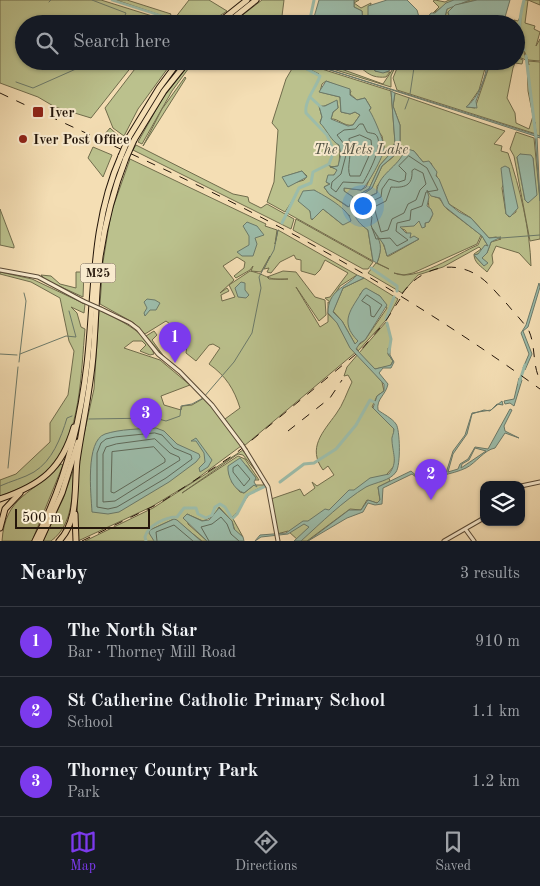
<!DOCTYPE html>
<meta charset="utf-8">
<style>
body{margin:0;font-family:"Old Standard TT",serif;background:#242831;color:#f1f3f6}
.controls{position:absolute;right:15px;bottom:15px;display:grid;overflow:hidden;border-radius:10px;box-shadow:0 1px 4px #0004}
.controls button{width:45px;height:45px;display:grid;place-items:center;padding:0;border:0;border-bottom:1px solid #363941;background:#171b24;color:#f1f3f6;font:25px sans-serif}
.scale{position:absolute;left:15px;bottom:12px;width:135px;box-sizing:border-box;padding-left:5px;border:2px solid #25170b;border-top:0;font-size:14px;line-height:18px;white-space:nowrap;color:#25170b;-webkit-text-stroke:4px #f8eace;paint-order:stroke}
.you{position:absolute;left:362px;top:205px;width:18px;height:18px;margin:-12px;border:4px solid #fff;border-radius:50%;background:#1a73e8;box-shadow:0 0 0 8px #1a73e833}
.badge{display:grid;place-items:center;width:32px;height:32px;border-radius:50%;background:#7c3aed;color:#fff;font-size:16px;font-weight:700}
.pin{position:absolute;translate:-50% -41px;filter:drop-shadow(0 1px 2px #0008)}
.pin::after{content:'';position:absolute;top:26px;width:18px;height:15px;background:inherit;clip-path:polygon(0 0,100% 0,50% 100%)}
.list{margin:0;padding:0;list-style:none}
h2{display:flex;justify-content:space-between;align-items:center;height:65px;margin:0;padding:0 20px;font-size:21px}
h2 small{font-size:16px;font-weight:400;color:#9ea1a6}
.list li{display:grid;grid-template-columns:32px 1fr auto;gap:15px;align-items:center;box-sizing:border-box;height:70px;padding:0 20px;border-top:1px solid #363941}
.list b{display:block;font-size:19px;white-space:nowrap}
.list p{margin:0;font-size:16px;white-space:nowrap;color:#9ea1a6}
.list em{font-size:16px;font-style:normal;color:#9ea1a6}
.icon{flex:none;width:28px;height:28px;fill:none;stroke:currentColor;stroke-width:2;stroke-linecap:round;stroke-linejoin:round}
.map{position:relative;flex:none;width:540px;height:541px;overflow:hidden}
.search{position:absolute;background:#171b24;box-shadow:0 1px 4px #0004;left:15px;right:15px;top:15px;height:55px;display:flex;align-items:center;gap:12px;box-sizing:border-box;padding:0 18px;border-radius:28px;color:#9ea1a6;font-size:19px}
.sheet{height:275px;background:#171b24}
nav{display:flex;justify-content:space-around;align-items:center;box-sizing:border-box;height:70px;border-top:1px solid #363941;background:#171b24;font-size:14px;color:#9ea1a6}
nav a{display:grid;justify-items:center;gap:2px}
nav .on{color:#7c3aed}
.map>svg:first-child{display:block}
.green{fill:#bbc18d;stroke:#706c4c;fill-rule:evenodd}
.water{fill:#9cbcaa;stroke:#6c7a6a;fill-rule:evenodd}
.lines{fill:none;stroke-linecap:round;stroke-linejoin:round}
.shore{stroke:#606a5a;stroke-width:1}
.stream{stroke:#6c7a6a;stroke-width:1}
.canal{stroke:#9cbcaa;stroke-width:2.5}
.river{stroke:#9cbcaa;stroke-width:3}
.tertiary-casing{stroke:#594935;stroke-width:5}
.motorway-casing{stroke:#25170b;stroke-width:7}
.tertiary{stroke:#f8eace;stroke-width:3}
.motorway{stroke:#f4deb4;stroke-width:5}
.rail{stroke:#25170b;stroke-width:1;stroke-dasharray:9 9;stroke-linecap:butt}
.tertiary-bridge-casing{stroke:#594935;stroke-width:5;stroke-linecap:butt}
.motorway-bridge-casing{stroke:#25170b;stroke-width:7;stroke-linecap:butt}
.tertiary-bridge{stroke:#f8eace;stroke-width:3}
.motorway-bridge{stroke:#f4deb4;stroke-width:5}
.poi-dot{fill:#8f2418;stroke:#f8eace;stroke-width:2}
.labels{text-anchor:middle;stroke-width:4;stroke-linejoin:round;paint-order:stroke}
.shield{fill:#f8eace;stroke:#645646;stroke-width:1}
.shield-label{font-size:12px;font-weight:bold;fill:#25170b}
.poi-label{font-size:14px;font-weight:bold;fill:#25170b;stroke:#f8eace;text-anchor:start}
.water-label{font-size:15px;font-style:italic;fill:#4f5143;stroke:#f8eace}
</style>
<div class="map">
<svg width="540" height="541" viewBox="0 0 540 541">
<rect width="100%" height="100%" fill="#f4deb4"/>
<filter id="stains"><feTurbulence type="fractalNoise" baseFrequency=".004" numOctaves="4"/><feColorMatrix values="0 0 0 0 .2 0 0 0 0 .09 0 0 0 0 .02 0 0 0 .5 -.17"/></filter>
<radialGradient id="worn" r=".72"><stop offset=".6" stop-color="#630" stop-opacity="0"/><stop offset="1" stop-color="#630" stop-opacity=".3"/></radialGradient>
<g class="green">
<polygon points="0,0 101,0 165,20 161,24 24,24 24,61 136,61 91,118 55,107 38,97 0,83"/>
<polygon points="116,0 127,0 171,14 169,18"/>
<path d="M189,0H209L227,11C205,26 200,26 175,18Z"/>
<polygon points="262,0 284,0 281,24 231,24"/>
<polygon points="354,0 359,0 354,3 361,8 371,3 368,24 363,24 362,11 354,7"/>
<polygon points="435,0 445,2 449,0 477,0 455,5 448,12 449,18 457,24 447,24 448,20 444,22 447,9 441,8 433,13 439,7 433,1"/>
<polygon points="524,0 540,0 540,5 528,0 525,23 535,26 534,29 540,32 536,46 540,39 540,61 528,60 523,48 526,60 516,56 518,26 514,20 518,21 520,17 520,44 521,12"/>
<polygon points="516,57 523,60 522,64 515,63 513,68 507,98 515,113 516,123 529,129 533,116 528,91 527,61 529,65 528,61 540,62 540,136 536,135 535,122 536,134 397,90 393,78 400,61 487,61 479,90 467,107 475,108 491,61 516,61"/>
<polygon points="141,61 173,61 138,109 124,136 113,128 105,108"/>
<polygon points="192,61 194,61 172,91 142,144 138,142 162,99"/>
<path d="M295,61L302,62V68L319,74L303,66L306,64L391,91L395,142L389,155L380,165L369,189C346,199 350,216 368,230L373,261L287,213L296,195L285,212L267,202L274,182L278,130L272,123L286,79L293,67L291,63ZM326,81L351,91L350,94L357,100L365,98L371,108L369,111L375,127L382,136L384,147L366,187L361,190L344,188V191L353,197L348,207L329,194L324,187L330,184L326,182L337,172V169L330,167L339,166L340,147L320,122L322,117L319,106L310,97L322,107L337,101L338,108L333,112L331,119C338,118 344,127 353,125L360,115L355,112L350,114L341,112L340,97L320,92L322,84ZM302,171L307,176L304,180L294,183L283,177ZM314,190L350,216L343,225L323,209L312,220L310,211Z"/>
<polygon points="307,61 319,61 383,84 398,61 391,76 391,87"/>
<path d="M321,61H356L368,69L369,61H371L375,71L390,72L386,77C366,79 364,66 353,64C348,63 345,66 341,66C336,67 327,63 321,61Z"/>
<polygon points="185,77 186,78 143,146 162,109"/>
<path d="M395,93L505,131L494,144L502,146L501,151L508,153C520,188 530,230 531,266L519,253L496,246L492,255L493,263L487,272C481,266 474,263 474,254L481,249L479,247L443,267L418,275L402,293L368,273L376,263L389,269L377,263C386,241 373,230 358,216C372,217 384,242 387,256H389L419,239L410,238L405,230L400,228L401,225L419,221L425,227V223L429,222L432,216C427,206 429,199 427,190L435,197L439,198L447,209L481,235L477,244L413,273L404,275L394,273C415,283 458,253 478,245L482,236L488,246L478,254L474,255L484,266L482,258L487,253L491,242L501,239L496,237L489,238L471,218L449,204L431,163L423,162L414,151L405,150L400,147V125L393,106ZM509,168L516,212L509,217L506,214L502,188Z"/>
<polygon points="110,128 123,140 122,143 104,135"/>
<path d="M516,132L534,138L540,201V239L530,241L514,156L510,149ZM520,154L533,158L536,196L525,200L517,157Z"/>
<polygon points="136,145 233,194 248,197 249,202 261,208 267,204 294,219 291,229 133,150"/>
<polygon points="93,147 112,155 103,177 88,158"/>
<polygon points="399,147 404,151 403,156 377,186 377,193 370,196 357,215 359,197 372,188 382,166 393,157"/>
<path d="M130,159L266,224L265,226L277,230L275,244L278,230L357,275L340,286L330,302L325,298L330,297L348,273L325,260L320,270L315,275L301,271V260L296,259L294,255L280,262L271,273L267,272L269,268L264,269L270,256L261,272L251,271L253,266L250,270L236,278L234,276L244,268L245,262L237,257L223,266L234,280L220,293L227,288L229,291L221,295L222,301L235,297L229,285L250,271C269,275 266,281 288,279H269L267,277L283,271L296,272L315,297L325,300L326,315L319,321L296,287L320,327L328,322V302L330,303L328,314L337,322L350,347L356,352L244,446L225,419L240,408C234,389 226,376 209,364L220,348L213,344L209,345L196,361L186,353L187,345L182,341L177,348L173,346L182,330L180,329L178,330L166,321L145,334L134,323L100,304L103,262L111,213Z"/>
<polygon points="0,209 14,246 14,248 0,245"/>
<polygon points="296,219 373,262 368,269 363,269 293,230"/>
<path d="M0,272L32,279L85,304L84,313L71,307L77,313L81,327L85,329C81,371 81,437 50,468C37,482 17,490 0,496V480L16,474L50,442V423L68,395L74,351L69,341L60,298L31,282L0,274Z"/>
<polygon points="76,272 84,272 83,297 46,280 41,275 51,276 60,284 76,288"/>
<polygon points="364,278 398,299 387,319 358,351 356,347 365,340 387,308 380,296 366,289 360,294 363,308 366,310 361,319 362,311 354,307 358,341 355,344 342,321 333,311 343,288"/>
<path d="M99,310C119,320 146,331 154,354L150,355L140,351L146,345L142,341H133L124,348L160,360L190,385L161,396L164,405L181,410L182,406L192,405L204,398L217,412L241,446L191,483L151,507L78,541L77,480L82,443L94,389Z"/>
<polygon points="386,322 391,339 388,354 393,361 390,366 375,369 359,353"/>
<polygon points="154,331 157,335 152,340 165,358 146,336"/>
<path d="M358,354L382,382L384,391L377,396L372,407L394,429L395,465L387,474L390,481L378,487L380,500L377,503L367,500L361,510L350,509L307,541H299L288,531L277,534L271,499L300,489L304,496L315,488L312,482L317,486L334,475L328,466L323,470C307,448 323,432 336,414C343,405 347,392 352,382L348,375L344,376L347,367Z"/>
<path d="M243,450L259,475L243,455L238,454L182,493L238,456L245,459L259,480H255L256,478L246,465L231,481L240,492L244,493L254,485H264L260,476L266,486C241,493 246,507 232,517L243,537L235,531L232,521L219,507L214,516L203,521L187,514L188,524L207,541H202L174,519L150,530L154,541H85L153,508Z"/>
<path d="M61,464L63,465L32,541H2C5,495 33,495 61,464Z"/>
<path d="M74,468C72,493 74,524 51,541H43L63,499Z"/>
</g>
<g class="water">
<polygon points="319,0 354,0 354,7 362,11 363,24 312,24"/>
<polygon points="387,0 407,0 417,10 419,17 416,23 368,24 368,6"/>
<polygon points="454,0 470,0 447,9 443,24 433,18 426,24 422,24 431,13 435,13 446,3"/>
<polygon points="477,0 510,0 503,24 457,24 450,19 448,12 455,5"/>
<polygon points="302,61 540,136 540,138 537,137 540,201 535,136"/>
<polygon points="371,61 394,61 389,71 383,73 375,71"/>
<path d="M487,61H491L476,101L477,108L466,107C478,99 487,75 487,61Z"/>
<path d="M326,81L350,89V95L357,100L365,98L371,108L369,110C373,115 385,143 384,149C384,155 367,187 361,190L344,188V191L353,197L349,207L329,194L324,187L330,184L326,182L328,175H334L337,170L328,165L332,167L338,166L341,154L339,145C331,141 327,130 320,123L322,117L319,106H325L337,100L338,108L333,112L331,119L348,126L353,125L360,115L355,112L350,114L341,112L340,97L319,92Z"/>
<path d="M391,91L395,93L393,106L400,125V147L405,150L408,149L414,151L423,162L429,161L437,172L436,176L439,179L449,204L459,212L471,218L489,238L501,237L491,242L487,253L482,258L488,263L484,266L474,255L478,254L485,245L488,246L482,236L444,206L440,198L431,196L427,190L429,197L427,206L431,209L433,214L429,222L425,223V227L422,228L419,221L414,226L400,227L406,233H411L410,238L414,236L419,239L387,256L384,245L372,228C381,241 383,247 377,263L373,261L368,230C353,219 351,212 358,195L369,189L380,165L389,155L395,143ZM399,148L404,151C400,166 376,175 377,193L365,199L358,214L359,197L372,188L382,166L396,154Z"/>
<polygon points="520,154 531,155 533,158 537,195 528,203 525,200 517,157"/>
<polygon points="505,166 509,168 518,208 510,217 506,214 501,168"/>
<polygon points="302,171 307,177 288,187 282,177"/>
<path d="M314,190C325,196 349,209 351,221L343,225L323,209L313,219H311L310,211L298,201L303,191Z"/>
<polygon points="247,222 257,226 264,235 255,238 257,244 253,256 242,256 237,252 249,245 249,236 243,226"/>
<path d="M357,275L364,278L343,288L333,312L342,321L355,344L358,341C338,321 352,309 363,290L366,288L380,296L387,305L365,340L360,343L356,349L375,369L391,365L393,361L388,354V348H390V355L394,362L391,368H383L379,373L388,384C386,395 376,399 378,410C383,414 392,418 396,424C400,429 401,465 396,472C390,481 376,482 366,487C343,501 322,522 301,541H294L309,527L304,524L288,534L261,537L255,541L260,535L286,533L303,521H308L325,509L329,510L349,490H354L370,478L389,474C398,462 393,455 392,441C391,437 394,434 394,429L373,408L377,396L384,391V384L350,348L337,323L328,313C328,290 345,288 357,275Z"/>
<polygon points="241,282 245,283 245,290 249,295 246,298 238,297 235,288"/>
<polygon points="539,283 540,287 528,327 523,331 532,354 525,370 523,368 529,354 521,333 526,325"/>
<polygon points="147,299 155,300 160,303 156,310 150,310 145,316 144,313 147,308 144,302"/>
<polygon points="519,378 522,380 514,406 510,403 505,404 504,401 514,399"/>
<path d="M502,401L503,405L497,404L490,411L484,410L472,414L467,434L453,454L448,472L458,469L460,464L468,459L475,447L488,449L510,409L512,410L504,426L505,431L519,438L505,433L495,448C484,450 476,463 466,468C451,475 435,476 420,480L412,474L383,488L382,504L375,505L368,503L363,512L347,518L308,541L349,510H361L368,500L377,503L380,500L378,487L411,471L419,478L429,474L446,473L453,451L465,435L472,413L491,410ZM475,448L486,451L461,468L462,464L469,460Z"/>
<path d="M156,428L164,431L177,444L199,454L200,457L196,462L169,482L119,512L108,514L92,512C91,494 85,441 105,434C120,429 140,429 156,428Z"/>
<polygon points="196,438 212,460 208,467 200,472 199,468 205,462 204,453 196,441 191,441"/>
<path d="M240,458L256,478L254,482L257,487L254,485L244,493C234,490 227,476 228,466Z"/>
<polygon points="219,508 232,521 234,529 243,537 244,541 207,541 183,518 187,514 202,521 209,520"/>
<polygon points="174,519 177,520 201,541 154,541 149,533 150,530"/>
</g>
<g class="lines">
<g class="shore">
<path d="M360,124H363L367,132C369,133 372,133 375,134C386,142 368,174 363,183L343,182L336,192L331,188L332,182L341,174L346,155L344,144L337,135L344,130L355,129Z"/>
<path d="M360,135L371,140L372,149L360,176H350C346,167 353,154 349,139Z"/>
<polygon points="409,156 427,168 438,190 426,192 422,206 411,210 410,220 397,223 396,231 408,240 397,246 390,238 376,239 371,225 372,217 364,210 368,203 381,197 382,189 389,179 399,182 405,180 406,173 399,166"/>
<path d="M415,169L423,173L426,184L420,190L416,200L408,204L404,213L392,219L388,230L381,232L374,207L386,201L391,187C404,188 413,186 412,171Z"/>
<polygon points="367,295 382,305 374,317 371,316 370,306 362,301"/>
<polygon points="155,433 162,435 174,448 191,455 192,459 166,478 117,507 108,509 97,507 97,453 101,443 106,439 115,437"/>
<polygon points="155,439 170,453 179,457 180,460 115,501 103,502 103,454 106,447 116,444"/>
<polygon points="154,447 165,459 165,462 114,493 111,492 112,452"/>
<polygon points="238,465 250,479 244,486 233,472 233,468"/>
<polyline points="157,541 156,532 174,525 193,541"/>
<polyline points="209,541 201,527 212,524 221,517 227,524 231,534 239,541"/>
</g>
<g class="stream">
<polyline points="92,0 126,13 121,24"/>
<polyline points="49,2 51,0"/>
<polyline points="16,82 33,88 94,61"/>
<polyline points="410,94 415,61"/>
<polyline points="405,109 409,98"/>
<polyline points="501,238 540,235"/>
<polyline points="0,354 17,355"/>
<polyline points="20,354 66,336 76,337 69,311"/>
<polyline points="19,362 26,301 24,293"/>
<polyline points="89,419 155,418 166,421 180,416 181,406 192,404 203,398 234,362 252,333 261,288 259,277 274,250 278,230"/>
<polyline points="8,468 18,367"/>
<path d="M0,486C11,481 24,478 34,472C52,461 61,438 67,418L72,416"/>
<polyline points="231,517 233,518"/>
</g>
<polyline class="canal" points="112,0 187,24"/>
<g class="river">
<polyline points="309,24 314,0"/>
<path d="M524,50C516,36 520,15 524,0"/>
<polyline points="526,56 536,137"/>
<polyline points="310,97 321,107"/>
<path d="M282,223L299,188L311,183L313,172L329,164L334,151L327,135L306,113C304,101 316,88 320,76L303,67V61"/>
<polyline points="371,268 397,286 397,291"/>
<polyline points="386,319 394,297"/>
<polyline points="387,323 391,339 389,352"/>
<polyline points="519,383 525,365"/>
<polyline points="280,482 304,464 314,463 336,449 356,425 370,400 376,403"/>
<polyline points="233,518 237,514 247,495 268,485"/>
<path d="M146,541L145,537C148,525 166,517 177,517L184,508H196L198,514L206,518L212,515L215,507L220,504L225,507L231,517"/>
</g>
<g class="tertiary-casing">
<g id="tertiary">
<polyline points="0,270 38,277 83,301"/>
<polyline points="101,309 130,323 138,329 158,354 180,372 212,405 242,445"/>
<polyline points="246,451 268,487 278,541"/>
<polyline points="521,486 540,482"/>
<polyline points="466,530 474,541"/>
<polyline points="444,541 484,518"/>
</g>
</g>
<g class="motorway-casing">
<g id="motorway">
<polyline points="217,24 247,0"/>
<polyline points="226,24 256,0"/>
<polyline points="129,137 159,88 179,61"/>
<polyline points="134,140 164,91 188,61"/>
<path d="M0,499C41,485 62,469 74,427"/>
<polyline points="75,514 76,541"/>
<polyline points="0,528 5,509 20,493"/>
<path d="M35,541C64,485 80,426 87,364C95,293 91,223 121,156"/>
<polyline points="40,541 62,493 78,442"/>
<path d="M59,541C79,521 74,488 77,461C82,426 90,392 93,356C96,323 96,290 100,257C105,223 113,191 126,158"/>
</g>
</g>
<use href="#tertiary" class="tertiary"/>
<use href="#motorway" class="motorway"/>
<g class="rail">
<path d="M0,93C90,136 182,175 270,222C364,271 454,327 540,389"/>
<path d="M402,294C420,268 453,258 480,277C490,284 498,295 507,304C514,313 523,321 529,331C536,347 532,364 540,380"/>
<polyline points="288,431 330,398 342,380"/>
<polyline points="82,541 160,503 235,454 361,350 385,322 400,299"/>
</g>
<g class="tertiary-bridge-casing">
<g id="tertiary-bridge">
<polyline points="83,301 101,309"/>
<polyline points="242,445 246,451"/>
</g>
</g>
<g class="motorway-bridge-casing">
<g id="motorway-bridge">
<polyline points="121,156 129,137"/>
<polyline points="126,158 134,140"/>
</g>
</g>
<use href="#tertiary-bridge" class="tertiary-bridge"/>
<use href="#motorway-bridge" class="motorway-bridge"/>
</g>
<g class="poi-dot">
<rect x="32" y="106" width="12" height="12" rx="2.5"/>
<circle cx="23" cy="139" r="5"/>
</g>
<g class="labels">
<rect class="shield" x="80.5" y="263.5" width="35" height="19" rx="4"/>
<g class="shield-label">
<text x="98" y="277">M25</text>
</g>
<g class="poi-label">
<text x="49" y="117">Iver</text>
<text x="33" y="144">Iver Post Office</text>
</g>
<g class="water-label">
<text x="361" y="154">The Mets Lake</text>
</g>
</g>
<rect width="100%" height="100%" filter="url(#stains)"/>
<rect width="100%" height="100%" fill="url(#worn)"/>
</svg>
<div class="controls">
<button><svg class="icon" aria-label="layers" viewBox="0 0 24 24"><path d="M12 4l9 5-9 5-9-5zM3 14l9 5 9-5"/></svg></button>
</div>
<div class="scale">500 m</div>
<div class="you"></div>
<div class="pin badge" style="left:175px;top:363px">1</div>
<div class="pin badge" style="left:431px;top:500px">2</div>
<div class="pin badge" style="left:146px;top:439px">3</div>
<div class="search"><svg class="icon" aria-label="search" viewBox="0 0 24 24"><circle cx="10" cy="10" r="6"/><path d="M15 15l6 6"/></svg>Search here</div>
</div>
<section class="sheet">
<h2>Nearby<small>3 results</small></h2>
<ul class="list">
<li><span class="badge">1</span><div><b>The North Star</b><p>Bar · Thorney Mill Road</p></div><em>910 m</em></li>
<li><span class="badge">2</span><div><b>St Catherine Catholic Primary School</b><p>School</p></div><em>1.1 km</em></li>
<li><span class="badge">3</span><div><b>Thorney Country Park</b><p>Park</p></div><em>1.2 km</em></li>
</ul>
</section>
<nav>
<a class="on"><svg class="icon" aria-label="map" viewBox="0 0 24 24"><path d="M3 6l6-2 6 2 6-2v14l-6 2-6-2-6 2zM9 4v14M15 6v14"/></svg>Map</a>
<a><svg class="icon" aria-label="directions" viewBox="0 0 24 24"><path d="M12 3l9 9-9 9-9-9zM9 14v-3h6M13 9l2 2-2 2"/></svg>Directions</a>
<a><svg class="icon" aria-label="saved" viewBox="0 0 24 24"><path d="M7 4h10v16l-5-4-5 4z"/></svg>Saved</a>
</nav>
